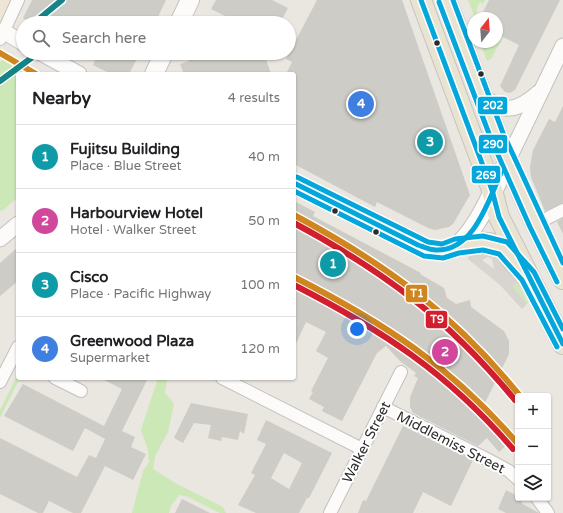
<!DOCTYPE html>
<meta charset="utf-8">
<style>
body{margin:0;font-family:"Varela Round",sans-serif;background:#f6f6f6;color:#202124}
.controls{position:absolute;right:12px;bottom:12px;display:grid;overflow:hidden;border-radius:4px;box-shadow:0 1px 3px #0004}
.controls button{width:36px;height:36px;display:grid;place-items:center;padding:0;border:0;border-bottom:1px solid #e0e0e0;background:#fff;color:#202124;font:20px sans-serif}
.compass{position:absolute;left:467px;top:12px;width:36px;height:36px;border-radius:50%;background:#fff;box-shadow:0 1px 3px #0004;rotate:17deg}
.you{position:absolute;left:357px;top:329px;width:14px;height:14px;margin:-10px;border:3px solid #fff;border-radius:50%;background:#1a73e8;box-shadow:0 0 0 6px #1a73e833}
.badge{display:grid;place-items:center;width:26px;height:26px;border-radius:50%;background:#6e6c6a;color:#fff;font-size:13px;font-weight:700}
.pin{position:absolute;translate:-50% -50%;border:2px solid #fff;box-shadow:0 1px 4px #0006}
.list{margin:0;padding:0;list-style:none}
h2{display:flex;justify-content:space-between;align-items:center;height:52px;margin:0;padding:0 16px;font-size:17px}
h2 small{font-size:13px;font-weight:400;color:#757577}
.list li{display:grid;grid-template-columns:26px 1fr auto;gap:12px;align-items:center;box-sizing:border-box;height:64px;padding:0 16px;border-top:1px solid #e0e0e0}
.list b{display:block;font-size:15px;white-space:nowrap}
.list p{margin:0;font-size:13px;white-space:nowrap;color:#757577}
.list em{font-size:13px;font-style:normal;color:#757577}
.icon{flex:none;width:22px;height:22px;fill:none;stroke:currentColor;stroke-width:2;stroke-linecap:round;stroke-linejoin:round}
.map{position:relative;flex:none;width:563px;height:513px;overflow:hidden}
.search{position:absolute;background:#fff;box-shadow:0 1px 3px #0004;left:16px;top:16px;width:280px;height:44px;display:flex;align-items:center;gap:10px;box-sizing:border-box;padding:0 14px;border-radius:22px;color:#757577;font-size:15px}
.panel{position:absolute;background:#fff;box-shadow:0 1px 3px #0004;left:16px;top:72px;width:280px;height:308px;border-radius:4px}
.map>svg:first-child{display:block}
.education{fill:#eee5d4}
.green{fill:#cbe8b6}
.plaza{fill:#d8d4cf;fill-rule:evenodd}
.building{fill:#ceccc7;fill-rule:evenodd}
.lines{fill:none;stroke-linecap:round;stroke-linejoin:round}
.minor-casing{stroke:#c3c2c2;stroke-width:14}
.tertiary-casing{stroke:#c3c2c2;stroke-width:17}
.secondary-casing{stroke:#c3c2c2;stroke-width:20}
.primary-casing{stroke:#c5c4c1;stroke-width:22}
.minor{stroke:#fcfbfa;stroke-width:12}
.tertiary{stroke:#fcfbfa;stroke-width:15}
.secondary{stroke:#fcfbfa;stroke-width:18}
.primary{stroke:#e9e3d2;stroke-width:20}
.bus-1-casing{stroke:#fff;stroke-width:8}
.bus-2-casing{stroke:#fff;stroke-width:8}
.bus-3-casing{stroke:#fff;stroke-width:8}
.bus-1{stroke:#04a7db;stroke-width:5}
.bus-2{stroke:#04a7db;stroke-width:5}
.bus-3{stroke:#04a7db;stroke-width:5}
.rail-1-casing{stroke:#fff;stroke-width:9}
.rail-2-casing{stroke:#fff;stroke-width:9}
.rail-1{stroke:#d0861f;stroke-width:6}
.rail-2{stroke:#d11f2f;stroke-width:6}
.metro-1-casing{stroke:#fff;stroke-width:9}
.metro-1{stroke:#168388;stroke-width:6}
.bus-dot{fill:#2b2b2b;stroke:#fff;stroke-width:1.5}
.labels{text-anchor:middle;stroke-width:4;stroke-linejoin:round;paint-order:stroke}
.street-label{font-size:14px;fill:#2b2b2b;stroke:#fff}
.line-badge{stroke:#fff;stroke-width:1.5}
.badge-label{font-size:11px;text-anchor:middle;font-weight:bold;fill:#fff}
</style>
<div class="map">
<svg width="563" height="513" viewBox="0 0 563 513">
<rect width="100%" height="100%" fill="#eae6e0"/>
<polygon class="education" points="0,0 11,0 0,23"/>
<g class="green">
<polygon points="468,0 485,0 483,4 480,2 476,10 479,15 478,18 475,18"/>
<polygon points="497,34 503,37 491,59 487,61 480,42 497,42"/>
<polygon points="3,57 37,74 18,74 18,197 2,211 0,210 0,63"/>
<polygon points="517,283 528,303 527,304 513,287"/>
<polygon points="18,374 18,378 20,378 0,418 0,410"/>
<polygon points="158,378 167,378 165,393 174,404 168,432 155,456 153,469 177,484 223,507 226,513 220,513 186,496 179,495 171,506 169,513 132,513 143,471 149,462 148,450 141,430"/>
</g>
<path class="plaza" d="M481,248L494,249L506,259L529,302L517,283L513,287L527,304L522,309L500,285L468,259L470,254ZM498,252L509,263L513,274L506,264L497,258ZM488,257L492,259L494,269L482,260Z"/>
<g class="building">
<polygon points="32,0 166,0 155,23 32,23 23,18"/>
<polygon points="216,0 272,0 288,8 280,23 239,23 211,9"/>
<polygon points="317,0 402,0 470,195 453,224 449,227 435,230 428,228 377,202 375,207 294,164 294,74 286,74 292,62 286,59"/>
<polygon points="489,0 560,0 515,90 510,93 505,92 500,86 519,45 497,34 497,18 480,18"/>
<polygon points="82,53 140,53 129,74 111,74 93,65 95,60"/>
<polygon points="186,53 264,53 271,74 184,74 180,64 189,61"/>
<polygon points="563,106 563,203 545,211 531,177 530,167 533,150 549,119 555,122"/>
<polygon points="294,201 315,212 313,216 421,273 420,274 444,288 447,298 456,304 470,300 471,307 504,331 509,341 509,354 481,411 510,442 499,452 487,438 478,446 413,413 410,407 410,397 418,378 414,376 416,373 400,361 386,346 377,353 342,421 322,411 324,407 309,399 313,392 311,391 328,358 316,351 326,332 306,322 294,348"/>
<polygon points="563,218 563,234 557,222"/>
<polygon points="18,247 18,281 0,296 0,263"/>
<polygon points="100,378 148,378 122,431 135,437 131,447 146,454 133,480 105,466 81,513 73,513 49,501 43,513 38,513 0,494 0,438 77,477 89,455 96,458 105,439 85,428 73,451 4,416 23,384 104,426 122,389"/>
<polygon points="191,403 248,414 244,434 240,431 238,440 222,437 221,441 208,438 211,425 194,423 183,443 174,438"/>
<path d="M266,420L332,453L309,498H307L299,513H256L238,505L255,475L251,473L266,444L257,440ZM284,453L302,463L289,489L271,478Z"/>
<polygon points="403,426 473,460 451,506 423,492 413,513 358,513 363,500 366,501"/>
<polygon points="506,490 518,496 518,498 523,499 521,503 539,513 506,513 498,509"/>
<polygon points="182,499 210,513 175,513"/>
</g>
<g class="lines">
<g class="minor-casing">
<g id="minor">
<polyline points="0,39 18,0"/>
<polyline points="536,224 563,210"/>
<polyline points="55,378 81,391"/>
<polyline points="222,378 362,449"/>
<polyline points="0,382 18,347"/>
<polyline points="383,407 483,457 509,471 518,479"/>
<polyline points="537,498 548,513"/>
<polyline points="330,513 401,372"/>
</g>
</g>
<g class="tertiary-casing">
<g id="tertiary">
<polyline points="3,31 23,43"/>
<polyline points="41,53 79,74"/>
<path d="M481,94C502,114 517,112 538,93"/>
<polyline points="508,160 563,46"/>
<polyline points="0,239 18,224"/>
</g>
</g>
<g class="secondary-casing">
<g id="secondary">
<polyline points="179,23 190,0"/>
<polyline points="154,74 164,53"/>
<path d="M294,183L418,245C428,249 437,253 448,250C473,243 496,184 508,160"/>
</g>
</g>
<g class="primary-casing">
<g id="primary">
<polyline points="421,0 492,190 499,217 563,344"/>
<polyline points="446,0 497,136 536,224 563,279"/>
<path d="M457,246C471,244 489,239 502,248C508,253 512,260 516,265"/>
</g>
</g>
<use href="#minor" class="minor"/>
<use href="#tertiary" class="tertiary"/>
<use href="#secondary" class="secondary"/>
<use href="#primary" class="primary"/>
<g class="bus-1-casing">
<g id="bus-1">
<polyline points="421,0 492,190 499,217 563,344"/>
<path d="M294,183L418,245C424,247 430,250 436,250C474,251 488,201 501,173"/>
</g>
</g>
<g class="bus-2-casing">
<g id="bus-2">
<polyline points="439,2 491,139 530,227 557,282"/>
<polyline points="294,191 424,256 443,258 459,253 483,250 499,254 522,280 557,347"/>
</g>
</g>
<g class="bus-3-casing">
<g id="bus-3">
<polyline points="453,0 503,133 563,263"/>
<polyline points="297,177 428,242 442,244 455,239 483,236 507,242 534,272 563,329"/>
</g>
</g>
<use href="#bus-1" class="bus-1"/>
<use href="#bus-2" class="bus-2"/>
<use href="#bus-3" class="bus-3"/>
<g class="rail-1-casing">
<g id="rail-1">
<polyline points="0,53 36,74"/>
<path d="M294,215C387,265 453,313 520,396"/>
<path d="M294,277C384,323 451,366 518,444"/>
</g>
</g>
<g class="rail-2-casing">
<g id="rail-2">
<path d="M294,223C385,272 449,320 515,400"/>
<path d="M294,285C382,330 448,373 513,449"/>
</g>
</g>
<use href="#rail-1" class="rail-1"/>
<use href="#rail-2" class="rail-2"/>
<g class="metro-1-casing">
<g id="metro-1">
<polyline points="34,23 62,0"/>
<polyline points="0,81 38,53"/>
</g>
</g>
<use href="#metro-1" class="metro-1"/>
</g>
<g class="bus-dot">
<circle cx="437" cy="43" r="3.5"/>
<circle cx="481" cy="74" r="3.5"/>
<circle cx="335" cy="211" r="3.5"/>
<circle cx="376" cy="232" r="3.5"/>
</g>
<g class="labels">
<g class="street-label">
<text transform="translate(366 442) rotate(-63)" y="5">Walker Street</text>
<text transform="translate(451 442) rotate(27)" y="5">Middlemiss Street</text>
</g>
</g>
<g class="line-badge">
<rect x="477" y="96" width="31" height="19" rx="4" fill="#04a7db"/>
<rect x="478" y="134" width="30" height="20" rx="4" fill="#04a7db"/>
<rect x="471" y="165" width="30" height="19" rx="4" fill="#04a7db"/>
<rect x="405" y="284" width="23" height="19" rx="4" fill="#d0861f"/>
<rect x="425" y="310" width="23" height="19" rx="4" fill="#d11f2f"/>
</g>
<g class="badge-label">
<text x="493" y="109">202</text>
<text x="493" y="148">290</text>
<text x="486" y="179">269</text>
<text x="417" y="297">T1</text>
<text x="437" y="323">T9</text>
</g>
</svg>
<div class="controls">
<button>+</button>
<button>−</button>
<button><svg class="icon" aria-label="layers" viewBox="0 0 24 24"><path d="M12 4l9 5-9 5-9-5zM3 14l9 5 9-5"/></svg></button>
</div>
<svg class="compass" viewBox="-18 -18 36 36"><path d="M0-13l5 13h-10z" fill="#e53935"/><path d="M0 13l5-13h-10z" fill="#757577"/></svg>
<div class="you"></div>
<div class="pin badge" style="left:333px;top:264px;background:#0f9aa8">1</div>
<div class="pin badge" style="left:445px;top:352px;background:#d1479c">2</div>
<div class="pin badge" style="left:430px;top:142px;background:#0f9aa8">3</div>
<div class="pin badge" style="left:361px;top:104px;background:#3f7fe0">4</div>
<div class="search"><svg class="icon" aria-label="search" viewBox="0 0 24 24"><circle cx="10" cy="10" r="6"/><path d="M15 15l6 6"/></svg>Search here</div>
<section class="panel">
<h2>Nearby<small>4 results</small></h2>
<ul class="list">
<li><span class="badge" style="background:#0f9aa8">1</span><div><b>Fujitsu Building</b><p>Place · Blue Street</p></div><em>40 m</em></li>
<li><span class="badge" style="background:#d1479c">2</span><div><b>Harbourview Hotel</b><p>Hotel · Walker Street</p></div><em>50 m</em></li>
<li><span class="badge" style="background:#0f9aa8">3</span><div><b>Cisco</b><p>Place · Pacific Highway</p></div><em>100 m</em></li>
<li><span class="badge" style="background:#3f7fe0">4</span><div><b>Greenwood Plaza</b><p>Supermarket</p></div><em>120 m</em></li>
</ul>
</section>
</div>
